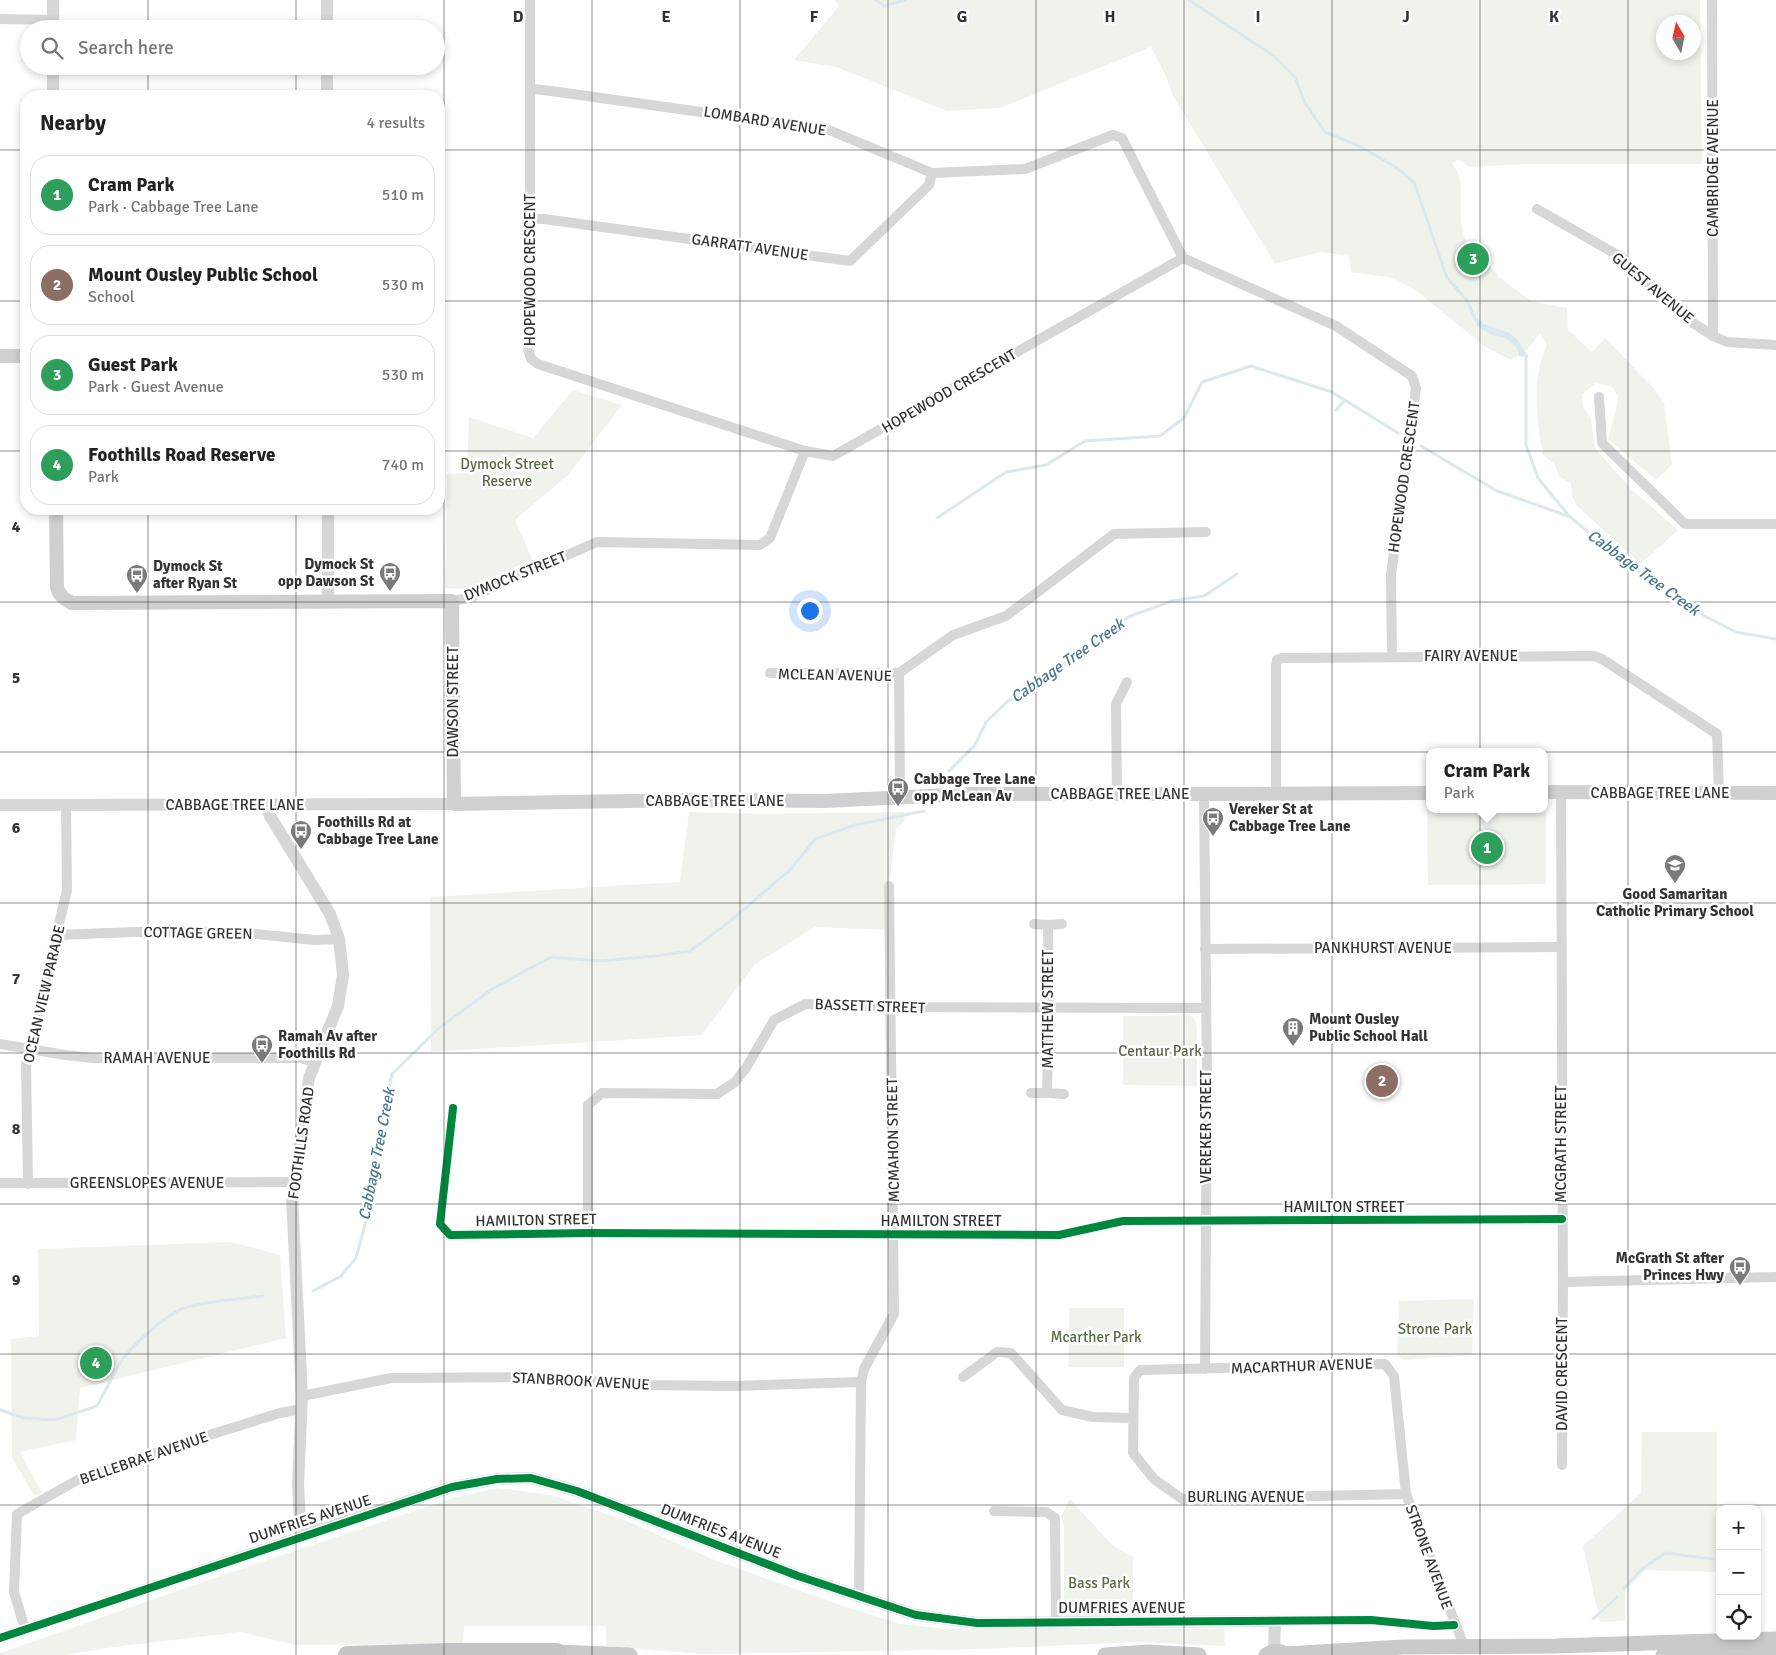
<!DOCTYPE html>
<meta charset="utf-8">
<style>
body{margin:0;font-family:Signika,sans-serif;background:#f2f2f2;color:#222}
.controls{position:absolute;right:15px;bottom:15px;display:grid;overflow:hidden;border-radius:10px;box-shadow:0 2px 8px #0003}
.controls button{width:45px;height:45px;display:grid;place-items:center;padding:0;border:0;border-bottom:1px solid #e0e0e0;background:#fff;color:#222;font:25px sans-serif}
.compass{position:absolute;left:1656px;top:15px;width:45px;height:45px;border-radius:50%;background:#fff;box-shadow:0 2px 8px #0003;rotate:351deg}
.you{position:absolute;left:809px;top:610px;width:18px;height:18px;margin:-12px;border:4px solid #fff;border-radius:50%;background:#1a73e8;box-shadow:0 0 0 8px #1a73e833}
.badge{display:grid;place-items:center;width:32px;height:32px;border-radius:50%;background:#7a7a7a;color:#fff;font-size:16px;font-weight:700}
.pin{position:absolute;translate:-50% -50%;border:2px solid #fff;box-shadow:0 1px 5px #0006}
.popup{position:absolute;left:1426px;top:748px;width:122px;height:65px;box-sizing:border-box;display:grid;place-content:center;border-radius:10px;background:#fff;filter:drop-shadow(0 1px 4px #0005);font-size:16px;white-space:nowrap;color:#767676}
.popup b{font-size:19px;color:#222}
.popup::after{content:'';position:absolute;left:50%;top:100%;margin-left:-10px;border:10px solid transparent;border-top-color:#fff}
.list{margin:0;padding:0;list-style:none}
h2{display:flex;justify-content:space-between;align-items:center;height:65px;margin:0;padding:0 20px;font-size:21px}
h2 small{font-size:16px;font-weight:400;color:#767676}
.list li{display:grid;grid-template-columns:32px 1fr auto;gap:15px;align-items:center;box-sizing:border-box;height:80px;margin:0 10px 10px;padding:0 10px;border:1px solid #e0e0e0;border-radius:20px}
.list b{display:block;font-size:19px;white-space:nowrap}
.list p{margin:0;font-size:16px;white-space:nowrap;color:#767676}
.list em{font-size:16px;font-style:normal;color:#767676}
.icon{flex:none;width:28px;height:28px;fill:none;stroke:currentColor;stroke-width:2;stroke-linecap:round;stroke-linejoin:round}
.map{position:relative;flex:none;width:1776px;height:1655px;overflow:hidden}
.search{position:absolute;background:#fff;box-shadow:0 2px 8px #0003;left:20px;top:20px;width:425px;height:55px;display:flex;align-items:center;gap:12px;box-sizing:border-box;padding:0 18px;border-radius:28px;color:#767676;font-size:19px}
.panel{position:absolute;background:#fff;box-shadow:0 2px 8px #0003;left:20px;top:90px;width:425px;height:425px;border-radius:20px}
.map>svg:first-child{display:block}
.green{fill:#f0f3ec;fill-rule:evenodd}
.water{fill:#dbe9ee}
.lines{fill:none;stroke-linecap:round;stroke-linejoin:round}
.stream{stroke:#dbe9ee;stroke-width:3}
.minor{stroke:#d7d7d7;stroke-width:10}
.tertiary{stroke:#d7d7d7;stroke-width:12}
.secondary{stroke:#d0d0d0;stroke-width:14}
.primary{stroke:#cacaca;stroke-width:15}
.motorway{stroke:#c4c4c4;stroke-width:18}
.cycleway-casing{stroke:#fff;stroke-width:11}
.cycleway{stroke:#00873e;stroke-width:8}
.grid{fill:none;stroke:#333;stroke-width:1;stroke-opacity:0.55}
.labels{text-anchor:middle;stroke-width:5;stroke-linejoin:round;paint-order:stroke}
.street-label{font-size:15px;fill:#333;stroke:#fff}
.park-label{font-size:15px;fill:#596b44;stroke:#fff}
.poi-label{font-size:15px;font-weight:bold;fill:#333;stroke:#fff;text-anchor:start}
.water-label{font-size:16px;font-style:italic;fill:#48778e;stroke:#fff}
.grid-label{font-size:16px;text-anchor:middle;font-weight:bold;fill:#333;stroke:#fff;stroke-width:5;stroke-linejoin:round;paint-order:stroke}
</style>
<div class="map">
<svg width="1776" height="1655" viewBox="0 0 1776 1655">
<rect width="100%" height="100%" fill="#fff"/>
<g class="green">
<path d="M834,0H1700L1702,164H1524L1470,167L1459,160L1453,162V165C1455,168 1458,171 1459,175C1464,193 1453,244 1477,249L1499,277L1531,301L1567,308L1568,330L1592,352L1605,338L1651,385L1664,402L1672,465L1656,480L1608,439L1616,411L1618,397L1612,387L1596,383L1582,394L1583,407L1591,419L1595,448L1630,488L1678,530L1641,564L1577,506L1572,496L1571,484L1559,476L1555,465L1542,454L1543,449L1541,446C1536,412 1532,376 1547,345L1540,333L1527,350L1511,360L1484,346L1414,289L1393,278L1351,272L1349,256L1321,252L1275,264L1173,96L1165,74L1151,47L1000,108L947,111L836,67L794,60L839,6ZM1664,22H1694V52H1664Z"/>
<polygon points="573,390 622,405 569,474 515,520 532,559 468,589 445,588 447,474 467,473 469,417 533,438"/>
<polygon points="1427,809 1543,809 1546,813 1546,884 1428,885"/>
<polygon points="689,812 761,814 904,812 905,821 896,829 889,885 890,930 815,927 755,964 702,1035 431,1052 430,897 680,882"/>
<polygon points="1190,1015 1195,1020 1197,1027 1197,1086 1123,1085 1123,1016"/>
<polygon points="231,1242 280,1255 286,1338 80,1388 76,1440 20,1452 42,1493 34,1495 12,1458 11,1339 39,1336 38,1249"/>
<polygon points="1474,1299 1472,1355 1404,1360 1397,1355 1399,1301"/>
<rect x="1069" y="1308" width="55" height="59"/>
<polygon points="1642,1432 1717,1432 1717,1572 1646,1570 1625,1590 1625,1621 1600,1622 1583,1546 1641,1493"/>
<polygon points="498,1488 551,1495 629,1522 717,1561 840,1605 901,1624 949,1629 1224,1629 1225,1646 1136,1642 985,1649 702,1654 606,1646 606,1626 464,1626 463,1644 296,1645 240,1632 114,1647 64,1655 0,1655 0,1653 220,1576 456,1497"/>
<polygon points="1070,1499 1113,1546 1133,1557 1133,1619 1064,1618 1064,1526 1061,1516"/>
</g>
<polygon class="water" points="1478,322 1510,333 1518,340 1528,356 1528,358 1519,356 1517,348 1509,341 1505,338 1492,335 1477,326 1476,323"/>
<g class="lines">
<g class="stream">
<polyline points="876,0 884,6 905,0"/>
<polyline points="1189,0 1274,56 1295,77 1305,103 1325,132 1359,146 1394,166 1414,182 1447,278 1467,300 1475,319 1481,323"/>
<polyline points="1526,355 1526,445 1538,478 1569,516 1619,558 1703,615 1736,632 1776,639"/>
<polyline points="1336,410 1345,400"/>
<polyline points="1421,446 1497,491 1568,516"/>
<polyline points="937,518 1006,472 1046,465 1085,441 1160,436 1184,418 1202,382 1251,366 1332,392 1398,433"/>
<polyline points="949,771 975,745 986,722 1008,701 1047,677 1128,617 1172,601 1204,596 1237,574"/>
<polyline points="313,1291 341,1276 356,1258 365,1225 377,1147 392,1074 439,1028 492,989 551,957 599,961 655,956 690,951 729,922 790,870 815,839 855,825 924,811"/>
<path d="M0,1410L24,1418L55,1420L97,1406C106,1390 114,1371 125,1356C136,1342 167,1314 184,1308C205,1301 240,1299 263,1296"/>
<polyline points="1624,1588 1642,1569 1665,1553 1714,1559"/>
<polyline points="1593,1619 1617,1597"/>
</g>
<g class="minor">
<polyline points="530,0 530,219 528,349 531,359 538,364 805,451 833,456 1183,258"/>
<polyline points="1712,0 1713,336"/>
<polyline points="0,19 53,20"/>
<polyline points="530,89 544,90 829,130 932,173 1025,169 1113,135 1122,138 1183,258"/>
<polyline points="1537,209 1621,257 1690,321 1713,336 1727,342 1776,345"/>
<polyline points="530,219 544,219 850,261 929,185 932,173"/>
<polyline points="1183,258 1336,326 1412,376 1416,388 1391,575 1392,657"/>
<polyline points="1599,397 1602,443 1685,524 1776,524"/>
<polyline points="452,601 469,598 597,542 760,545 770,538 805,451"/>
<polyline points="770,673 899,673 900,798"/>
<polyline points="899,673 953,635 1006,616 1114,534 1206,532"/>
<polyline points="1561,792 1563,1282 1776,1277"/>
<polyline points="1117,794 1116,704 1127,682"/>
<polyline points="1204,794 1207,1079 1205,1369"/>
<polyline points="1276,794 1276,665 1277,660 1282,658 1594,656 1602,659 1717,734 1719,793"/>
<polyline points="1034,924 1048,925"/>
<polyline points="1062,924 1048,925 1049,1009 1047,1093 1064,1094"/>
<polyline points="57,935 135,932 237,932 314,940 339,939"/>
<polyline points="1205,949 1561,947"/>
<polyline points="0,1044 65,1055 93,1058 300,1058 315,1062"/>
<polyline points="1031,1093 1047,1093"/>
<polyline points="453,1108 440,1224 450,1235 588,1233 1059,1235 1123,1221 1562,1219"/>
<polyline points="0,1183 294,1182"/>
<polyline points="28,1184 26,1064 67,890 66,805"/>
<polyline points="588,1233 588,1105 602,1093 717,1094 735,1082 746,1068 774,1020 805,1004 891,1007 1205,1008"/>
<polyline points="963,1377 997,1352 1011,1353 1062,1410 1093,1417 1133,1418"/>
<polyline points="302,1396 391,1378 542,1377 642,1385 734,1386 861,1382"/>
<polyline points="1562,1465 1563,1282"/>
<polyline points="1406,1494 1182,1499 1154,1479 1133,1453 1134,1378 1140,1370 1385,1364 1394,1376 1406,1494 1464,1646"/>
<polyline points="994,1511 1046,1512 1055,1518 1056,1623"/>
<polyline points="859,1596 861,1382 864,1369 894,1314 889,886"/>
<polyline points="1275,1621 1371,1620 1433,1626 1454,1625"/>
<polyline points="25,1629 14,1592 17,1514 81,1478 203,1437 280,1413 302,1409"/>
<polyline points="0,1638 301,1536"/>
</g>
<g class="tertiary">
<polyline points="53,0 53,29"/>
<polyline points="327,0 327,29"/>
<polyline points="53,66 53,96"/>
<polyline points="327,66 327,96"/>
<polyline points="328,509 328,601"/>
<polyline points="0,805 454,804"/>
<polyline points="266,805 270,816 330,914 339,939 343,975 338,1006 309,1078 292,1197 302,1396 298,1485 301,1536 452,1487 497,1479 531,1478 577,1491 798,1576 916,1615 977,1623 1275,1621 1274,1651"/>
</g>
<g class="secondary">
<polyline points="0,356 26,356"/>
<path d="M56,509L57,588C60,596 64,599 72,603L452,601L454,804L690,800L825,801L971,794H1237L1430,793"/>
<polyline points="1544,792 1776,793"/>
</g>
<g class="primary">
<polyline points="557,1652 630,1655"/>
<polyline points="1285,1654 1404,1647 1555,1646 1776,1639"/>
<polyline points="1105,1655 1149,1652 1199,1655"/>
<path d="M1266,1655C1273,1650 1280,1650 1286,1655"/>
<polyline points="1663,1655 1776,1651"/>
</g>
<polyline class="motorway" points="347,1655 451,1652 557,1652"/>
<g class="cycleway-casing">
<g id="cycleway">
<polyline points="453,1108 440,1224 450,1235 588,1233 1059,1235 1123,1221 1562,1219"/>
<polyline points="0,1638 452,1487 497,1479 531,1478 577,1491 798,1576 916,1615 977,1623 1371,1620 1433,1626 1454,1625"/>
</g>
</g>
<use href="#cycleway" class="cycleway"/>
</g>
<path class="grid" d="M148,0V29M296,0V29M444,0V1655M592,0V1655M740,0V1655M888,0V1655M1036,0V1655M1184,0V1655M1332,0V1655M1480,0V1655M1628,0V1655M148,66V96M296,66V96M0,150H26M439,150H1776M0,301H26M439,301H1776M0,451H26M439,451H1776M148,509V1655M296,509V1655M0,602H1776M0,752H1776M0,903H1776M0,1053H1776M0,1204H1776M0,1354H1776M0,1505H1776"/>
<defs>
<g id="bus-pin" transform="scale(1.125)"><path d="M0 17L-7.5 6A9.5 9.5 0 1 1 7.5 6Z" fill="#7a7a7a" stroke="#fff"/><path d="M-5-6H5V4H4V6H2V4H-2V6H-4V4H-5ZM-3.5-4V0h7V-4ZM-3.5 1.2v1.5H-2V1.2ZM2 1.2v1.5H3.5V1.2Z" fill="#fff"/></g>
<g id="school-pin" transform="scale(1.125)"><path d="M0 17L-7.5 6A9.5 9.5 0 1 1 7.5 6Z" fill="#7a7a7a" stroke="#fff"/><path d="M0-5L7-2L0 1L-7-2ZM-4 1L0 2.5L4 1V4Q0 6-4 4Z" fill="#fff"/></g>
<g id="building-pin" transform="scale(1.125)"><path d="M0 17L-7.5 6A9.5 9.5 0 1 1 7.5 6Z" fill="#7a7a7a" stroke="#fff"/><path d="M-4-6H4V6H1V3H-1V6H-4ZM-2.5-4.3h1.7v1.8h-1.7ZM.8-4.3h1.7v1.8H.8ZM-2.5-1h1.7V.8h-1.7ZM.8-1h1.7V.8H.8Z" fill="#fff"/></g>
</defs>
<g fill-rule="evenodd">
<use href="#bus-pin" x="390" y="573"/>
<use href="#bus-pin" x="137" y="575"/>
<use href="#bus-pin" x="898" y="788"/>
<use href="#bus-pin" x="1213" y="818"/>
<use href="#bus-pin" x="301" y="831"/>
<use href="#school-pin" x="1675" y="865"/>
<use href="#building-pin" x="1293" y="1028"/>
<use href="#bus-pin" x="262" y="1045"/>
<use href="#bus-pin" x="1740" y="1267"/>
</g>
<g class="labels">
<g class="street-label">
<text transform="translate(765 121) rotate(9)" y="5">LOMBARD AVENUE</text>
<text transform="translate(1713 168) rotate(-90)" y="5">CAMBRIDGE AVENUE</text>
<text transform="translate(750 247) rotate(8)" y="5">GARRATT AVENUE</text>
<text transform="translate(530 270) rotate(-90)" y="5">HOPEWOOD CRESCENT</text>
<text transform="translate(1653 288) rotate(40)" y="5">GUEST AVENUE</text>
<text transform="translate(949 391) rotate(-30)" y="5">HOPEWOOD CRESCENT</text>
<text transform="translate(1404 477) rotate(-82)" y="5">HOPEWOOD CRESCENT</text>
<text transform="translate(515 576) rotate(-22)" y="5">DYMOCK STREET</text>
<text x="1471" y="661">FAIRY AVENUE</text>
<text transform="translate(835 675) rotate(1)" y="5">MCLEAN AVENUE</text>
<text transform="translate(453 702) rotate(-90)" y="5">DAWSON STREET</text>
<text x="1660" y="798">CABBAGE TREE LANE</text>
<text x="1120" y="799">CABBAGE TREE LANE</text>
<text x="715" y="806">CABBAGE TREE LANE</text>
<text x="235" y="810">CABBAGE TREE LANE</text>
<text transform="translate(198 933) rotate(1)" y="5">COTTAGE GREEN</text>
<text x="1383" y="953">PANKHURST AVENUE</text>
<text transform="translate(44 994) rotate(-77)" y="5">OCEAN VIEW PARADE</text>
<text transform="translate(870 1006) rotate(2)" y="5">BASSETT STREET</text>
<text transform="translate(1048 1009) rotate(-90)" y="5">MATTHEW STREET</text>
<text x="157" y="1063">RAMAH AVENUE</text>
<text transform="translate(1206 1127) rotate(-90)" y="5">VEREKER STREET</text>
<text transform="translate(893 1140) rotate(-91)" y="5">MCMAHON STREET</text>
<text transform="translate(301 1143) rotate(-82)" y="5">FOOTHILLS ROAD</text>
<text transform="translate(1561 1144) rotate(-90)" y="5">MCGRATH STREET</text>
<text x="147" y="1188">GREENSLOPES AVENUE</text>
<text x="1344" y="1212">HAMILTON STREET</text>
<text transform="translate(536 1220) rotate(-1)" y="5">HAMILTON STREET</text>
<text x="941" y="1226">HAMILTON STREET</text>
<text transform="translate(1302 1366) rotate(-2)" y="5">MACARTHUR AVENUE</text>
<text transform="translate(1562 1374) rotate(-90)" y="5">DAVID CRESCENT</text>
<text transform="translate(581 1381) rotate(3)" y="5">STANBROOK AVENUE</text>
<text transform="translate(144 1458) rotate(-19)" y="5">BELLEBRAE AVENUE</text>
<text x="1246" y="1502">BURLING AVENUE</text>
<text transform="translate(310 1519) rotate(-18)" y="5">DUMFRIES AVENUE</text>
<text transform="translate(721 1531) rotate(21)" y="5">DUMFRIES AVENUE</text>
<text transform="translate(1429 1557) rotate(70)" y="5">STRONE AVENUE</text>
<text x="1122" y="1613">DUMFRIES AVENUE</text>
</g>
<g class="park-label">
<text x="507" y="469">Dymock Street<tspan x="507" dy="17">Reserve</tspan></text>
<text x="1160" y="1056">Centaur Park</text>
<text x="1435" y="1334">Strone Park</text>
<text x="1096" y="1342">Mcarther Park</text>
<text x="1099" y="1588">Bass Park</text>
</g>
<g class="poi-label">
<text x="374" y="569" text-anchor="end">Dymock St<tspan x="374" dy="17">opp Dawson St</tspan></text>
<text x="153" y="571">Dymock St<tspan x="153" dy="17">after Ryan St</tspan></text>
<text x="914" y="784">Cabbage Tree Lane<tspan x="914" dy="17">opp McLean Av</tspan></text>
<text x="1229" y="814">Vereker St at<tspan x="1229" dy="17">Cabbage Tree Lane</tspan></text>
<text x="317" y="827">Foothills Rd at<tspan x="317" dy="17">Cabbage Tree Lane</tspan></text>
<text x="1675" y="899" text-anchor="middle">Good Samaritan<tspan x="1675" dy="17">Catholic Primary School</tspan></text>
<text x="1309" y="1024">Mount Ousley<tspan x="1309" dy="17">Public School Hall</tspan></text>
<text x="278" y="1041">Ramah Av after<tspan x="278" dy="17">Foothills Rd</tspan></text>
<text x="1724" y="1263" text-anchor="end">McGrath St after<tspan x="1724" dy="17">Princes Hwy</tspan></text>
</g>
<g class="water-label">
<text transform="translate(1644 572) rotate(36)" y="6">Cabbage Tree Creek</text>
<text transform="translate(1067 660) rotate(-35)" y="6">Cabbage Tree Creek</text>
<text transform="translate(376 1154) rotate(-79)" y="6">Cabbage Tree Creek</text>
</g>
</g>
<g class="grid-label">
<text x="518" y="22">D</text>
<text x="666" y="22">E</text>
<text x="814" y="22">F</text>
<text x="962" y="22">G</text>
<text x="1110" y="22">H</text>
<text x="1258" y="22">I</text>
<text x="1406" y="22">J</text>
<text x="1554" y="22">K</text>
<text x="16" y="532">4</text>
<text x="16" y="683">5</text>
<text x="16" y="833">6</text>
<text x="16" y="984">7</text>
<text x="16" y="1134">8</text>
<text x="16" y="1285">9</text>
</g>
</svg>
<div class="controls">
<button>+</button>
<button>−</button>
<button><svg class="icon" aria-label="locate" viewBox="0 0 24 24"><circle cx="12" cy="12" r="6"/><path d="M12 2v4M12 18v4M2 12h4M18 12h4"/></svg></button>
</div>
<svg class="compass" viewBox="-18 -18 36 36"><path d="M0-13l5 13h-10z" fill="#e53935"/><path d="M0 13l5-13h-10z" fill="#767676"/></svg>
<div class="you"></div>
<div class="pin badge" style="left:1487px;top:848px;background:#2e9e5b">1</div>
<div class="popup"><b>Cram Park</b>Park</div>
<div class="pin badge" style="left:1382px;top:1081px;background:#8d6e63">2</div>
<div class="pin badge" style="left:1473px;top:259px;background:#2e9e5b">3</div>
<div class="pin badge" style="left:96px;top:1363px;background:#2e9e5b">4</div>
<div class="search"><svg class="icon" aria-label="search" viewBox="0 0 24 24"><circle cx="10" cy="10" r="6"/><path d="M15 15l6 6"/></svg>Search here</div>
<section class="panel">
<h2>Nearby<small>4 results</small></h2>
<ul class="list">
<li><span class="badge" style="background:#2e9e5b">1</span><div><b>Cram Park</b><p>Park · Cabbage Tree Lane</p></div><em>510 m</em></li>
<li><span class="badge" style="background:#8d6e63">2</span><div><b>Mount Ousley Public School</b><p>School</p></div><em>530 m</em></li>
<li><span class="badge" style="background:#2e9e5b">3</span><div><b>Guest Park</b><p>Park · Guest Avenue</p></div><em>530 m</em></li>
<li><span class="badge" style="background:#2e9e5b">4</span><div><b>Foothills Road Reserve</b><p>Park</p></div><em>740 m</em></li>
</ul>
</section>
</div>
